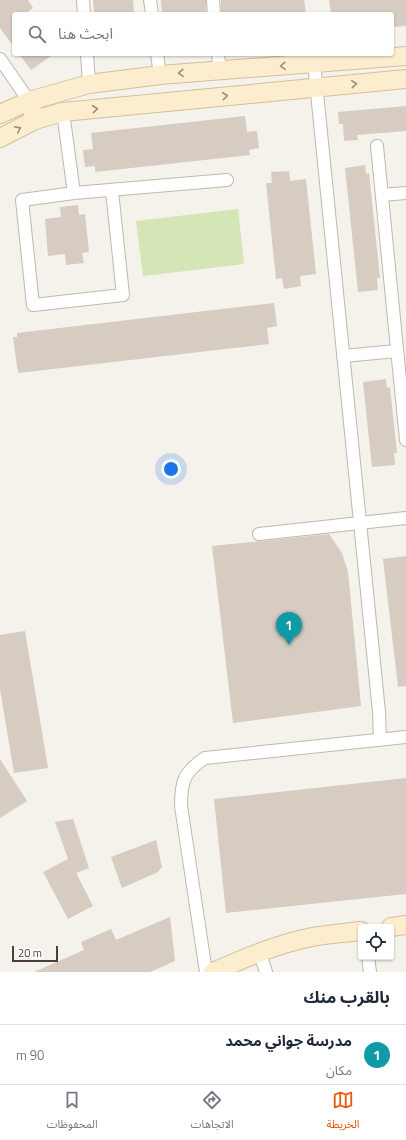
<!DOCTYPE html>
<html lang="ar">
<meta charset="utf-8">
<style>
body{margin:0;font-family:"Titillium Web","Noto Sans Arabic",sans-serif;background:#f2f2f3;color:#1f2937;direction:rtl}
.controls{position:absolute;right:12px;bottom:12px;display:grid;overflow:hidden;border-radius:4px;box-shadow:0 1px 3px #0004}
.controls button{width:36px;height:36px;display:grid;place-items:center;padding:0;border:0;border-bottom:1px solid #e0e1e3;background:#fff;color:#1f2937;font:20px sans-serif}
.scale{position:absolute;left:12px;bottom:10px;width:46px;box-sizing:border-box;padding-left:4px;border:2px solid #494139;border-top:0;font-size:11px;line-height:14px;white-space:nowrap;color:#494139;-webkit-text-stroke:3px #fff;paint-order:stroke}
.you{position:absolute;left:171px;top:469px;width:14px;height:14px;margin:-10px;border:3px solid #fff;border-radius:50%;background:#1a73e8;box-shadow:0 0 0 6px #1a73e833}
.badge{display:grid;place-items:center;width:26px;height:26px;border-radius:50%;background:#ea580c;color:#fff;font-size:13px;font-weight:700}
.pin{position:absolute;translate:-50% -33px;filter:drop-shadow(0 1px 2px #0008)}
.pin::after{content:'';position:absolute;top:21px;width:14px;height:12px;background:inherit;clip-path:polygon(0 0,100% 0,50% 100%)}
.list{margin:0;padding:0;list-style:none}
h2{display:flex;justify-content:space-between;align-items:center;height:52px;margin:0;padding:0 16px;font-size:17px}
h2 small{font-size:13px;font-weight:400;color:#747a83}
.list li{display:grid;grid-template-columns:26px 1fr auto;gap:12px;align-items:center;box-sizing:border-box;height:60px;padding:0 16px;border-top:1px solid #e0e1e3}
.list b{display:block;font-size:15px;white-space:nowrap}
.list p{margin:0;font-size:13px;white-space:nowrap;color:#747a83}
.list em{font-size:13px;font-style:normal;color:#747a83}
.icon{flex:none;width:22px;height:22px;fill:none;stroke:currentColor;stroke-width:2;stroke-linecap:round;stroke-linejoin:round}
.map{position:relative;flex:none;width:406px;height:972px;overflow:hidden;direction:ltr}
.search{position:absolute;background:#fff;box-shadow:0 1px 3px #0004;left:12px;right:12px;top:12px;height:44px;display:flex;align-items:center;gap:10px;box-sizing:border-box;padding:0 14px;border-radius:4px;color:#747a83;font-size:15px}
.sheet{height:112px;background:#fff}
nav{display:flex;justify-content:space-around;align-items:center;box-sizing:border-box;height:56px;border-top:1px solid #e0e1e3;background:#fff;font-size:11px;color:#747a83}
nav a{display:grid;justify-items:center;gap:2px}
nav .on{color:#ea580c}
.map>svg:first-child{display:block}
.garden{fill:#d4e6b6}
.building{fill:#d6ccc1}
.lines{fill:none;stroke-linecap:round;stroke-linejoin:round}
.street-casing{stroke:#c0b8ae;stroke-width:14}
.secondary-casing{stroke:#d2c09d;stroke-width:20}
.street{stroke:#fff;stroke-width:12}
.secondary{stroke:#fcedce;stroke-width:18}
.oneway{stroke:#9a8e7c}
</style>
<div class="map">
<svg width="406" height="972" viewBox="0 0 406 972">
<rect width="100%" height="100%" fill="#f5f1eb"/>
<polygon class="garden" points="238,209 244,264 143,276 136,221"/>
<g class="building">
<polygon points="0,0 28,0 33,8 25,14 14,14 14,47 0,28"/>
<polygon points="93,0 133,0 134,14 94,14"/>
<polygon points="161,0 206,0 206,14 162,14"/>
<polygon points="221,0 304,0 306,14 221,14"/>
<polygon points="329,0 406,0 406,26 392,27 392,14 331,14"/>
<polygon points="19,54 54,54 31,70"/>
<polygon points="406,106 406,131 357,135 358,140 344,141 343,124 339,124 338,112"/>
<polygon points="245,116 247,132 257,131 259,148 249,150 250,155 95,172 95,166 85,167 83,150 93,149 91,133"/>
<polygon points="365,165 366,174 369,173 380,278 377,278 378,290 358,292 345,168"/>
<polygon points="289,171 290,181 306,179 316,274 300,276 301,286 284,289 282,278 276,279 266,183 272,183 271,172"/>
<polygon points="78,205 79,215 85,214 89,252 82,253 84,263 66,265 65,254 48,256 45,219 61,217 60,207"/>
<polygon points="274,303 277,326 267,328 269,344 18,373 13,337 17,337 17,333"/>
<polygon points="386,379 387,388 390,387 397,453 394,453 395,465 372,467 363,382"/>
<polygon points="329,534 342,553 348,572 361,706 233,723 212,546"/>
<polygon points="406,556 406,686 398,687 383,559"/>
<polygon points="25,631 48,768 14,773 0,689 0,635"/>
<polygon points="0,759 27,801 0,818"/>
<polygon points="406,778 406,894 226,913 214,799"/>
<polygon points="73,819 89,868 76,873 93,906 68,919 43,872 68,859 55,822"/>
<polygon points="156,840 162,867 158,872 122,888 111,857"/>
<polygon points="170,917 175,961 150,972 34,972 84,950 81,942 111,929 116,940"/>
</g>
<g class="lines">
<g class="street-casing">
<g id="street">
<polyline points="83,0 84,14"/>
<polyline points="150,0 152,14"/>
<polyline points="213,0 214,14"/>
<polyline points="87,54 89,84"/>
<polyline points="157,54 160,75"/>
<polyline points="218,54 220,71"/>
<polyline points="0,59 29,101"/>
<polyline points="314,63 379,712 380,740"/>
<polyline points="63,112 74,193 227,180"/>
<polyline points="377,146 406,440"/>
<polyline points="74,193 22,200 33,305 123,295 112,191"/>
<polyline points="382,195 406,193"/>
<polyline points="343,356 397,351"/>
<polyline points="259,534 406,518"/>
<polyline points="259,951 266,972"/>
<polyline points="368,957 370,972"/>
<path d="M206,972L181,806C181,781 184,772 205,758L406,737"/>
</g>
</g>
<g class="secondary-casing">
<g id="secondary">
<polyline points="29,101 35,120 63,112 406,79"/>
<polyline points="0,114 29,101 89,84 160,75 406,56"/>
<polyline points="0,138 35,120"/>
<polyline points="391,927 406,925"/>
<path d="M213,972C245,958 277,944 312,937C328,934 345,933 361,931"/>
</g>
</g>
<use href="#street" class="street"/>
<use href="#secondary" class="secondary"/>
</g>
<defs><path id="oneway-chevron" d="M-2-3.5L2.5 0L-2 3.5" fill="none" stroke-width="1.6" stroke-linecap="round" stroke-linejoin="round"/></defs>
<g class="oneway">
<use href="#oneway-chevron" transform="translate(283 66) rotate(176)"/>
<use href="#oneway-chevron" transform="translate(181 73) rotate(176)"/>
<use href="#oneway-chevron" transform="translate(354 84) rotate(-5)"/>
<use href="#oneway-chevron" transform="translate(225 96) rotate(-6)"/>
<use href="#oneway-chevron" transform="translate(95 109) rotate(-6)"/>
<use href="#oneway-chevron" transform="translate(18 129) rotate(-27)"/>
</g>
</svg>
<div class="controls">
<button><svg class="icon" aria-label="locate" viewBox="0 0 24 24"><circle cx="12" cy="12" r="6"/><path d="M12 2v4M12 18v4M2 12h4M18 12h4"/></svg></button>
</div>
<div class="scale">20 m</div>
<div class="you"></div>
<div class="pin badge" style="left:289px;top:645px;background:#0f9aa8">1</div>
<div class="search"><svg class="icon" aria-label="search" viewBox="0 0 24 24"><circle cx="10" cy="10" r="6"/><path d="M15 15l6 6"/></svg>ابحث هنا</div>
</div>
<section class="sheet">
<h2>بالقرب منك<small></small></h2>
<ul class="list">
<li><span class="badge" style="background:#0f9aa8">1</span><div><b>مدرسة جواني محمد</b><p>مكان</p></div><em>90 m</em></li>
</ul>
</section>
<nav>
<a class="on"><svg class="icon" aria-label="map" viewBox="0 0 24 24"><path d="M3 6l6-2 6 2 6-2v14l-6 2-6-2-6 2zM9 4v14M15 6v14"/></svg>الخريطة</a>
<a><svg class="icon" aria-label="directions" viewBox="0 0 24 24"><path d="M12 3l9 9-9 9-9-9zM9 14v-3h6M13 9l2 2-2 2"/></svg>الاتجاهات</a>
<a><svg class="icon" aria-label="saved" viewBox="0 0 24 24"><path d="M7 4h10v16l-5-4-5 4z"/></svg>المحفوظات</a>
</nav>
